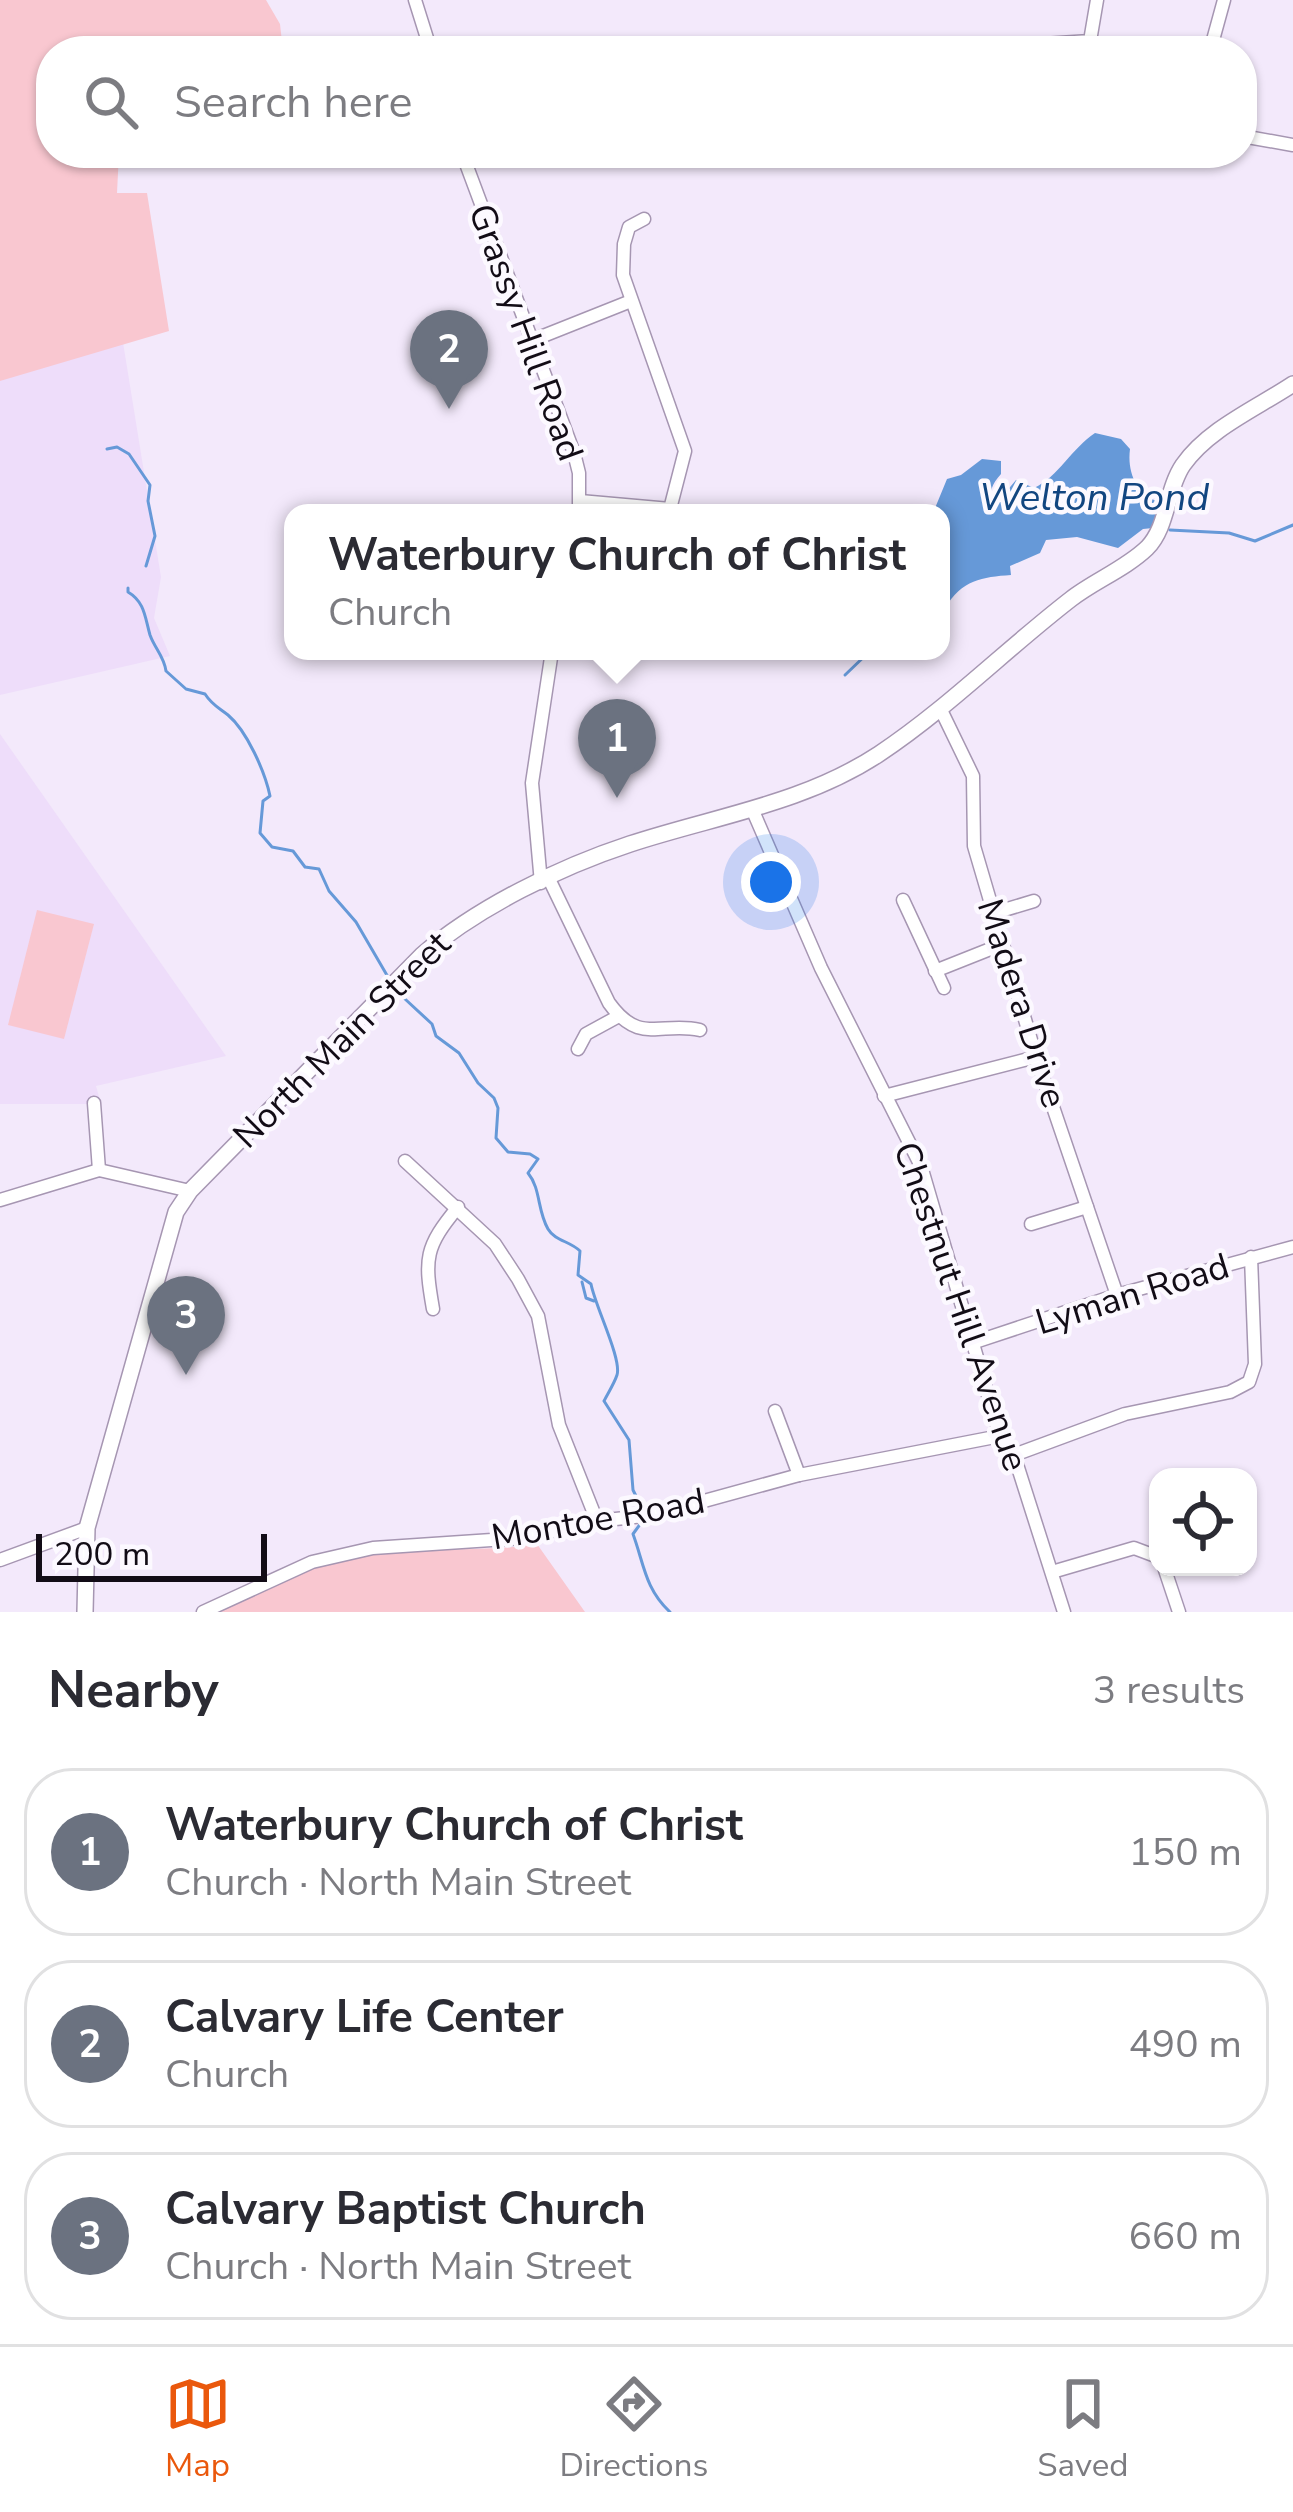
<!DOCTYPE html>
<meta charset="utf-8">
<style>
body{margin:0;font-family:"Nunito Sans",sans-serif;background:#f7f7f7;color:#2b2b33}
.controls{position:absolute;right:36px;bottom:36px;display:grid;overflow:hidden;border-radius:24px;box-shadow:0 3px 9px #0004}
.controls button{width:108px;height:108px;display:grid;place-items:center;padding:0;border:0;border-bottom:3px solid #e1e1e2;background:#fff;color:#2b2b33;font:60px sans-serif}
.scale{position:absolute;left:36px;bottom:30px;width:231px;box-sizing:border-box;padding-left:12px;border:6px solid #120c16;border-top:0;font-size:33px;line-height:42px;white-space:nowrap;color:#120c16;-webkit-text-stroke:9px #fcf9ff;paint-order:stroke}
.you{position:absolute;left:771px;top:882px;width:42px;height:42px;margin:-30px;border:9px solid #fff;border-radius:50%;background:#1a73e8;box-shadow:0 0 0 18px #1a73e833}
.badge{display:grid;place-items:center;width:78px;height:78px;border-radius:50%;background:#ea580c;color:#fff;font-size:39px;font-weight:700}
.pin{position:absolute;translate:-50% -99px;filter:drop-shadow(0 3px 6px #0008)}
.pin::after{content:'';position:absolute;top:63px;width:42px;height:36px;background:inherit;clip-path:polygon(0 0,100% 0,50% 100%)}
.popup{position:absolute;left:284px;top:504px;width:666px;height:156px;box-sizing:border-box;display:grid;place-content:center;border-radius:24px;background:#fff;filter:drop-shadow(0 3px 9px #0005);font-size:39px;white-space:nowrap;color:#7c7c81}
.popup b{font-size:45px;color:#2b2b33}
.popup::after{content:'';position:absolute;left:50%;top:100%;margin-left:-24px;border:24px solid transparent;border-top-color:#fff}
.list{margin:0;padding:0;list-style:none}
h2{display:flex;justify-content:space-between;align-items:center;height:156px;margin:0;padding:0 48px;font-size:51px}
h2 small{font-size:39px;font-weight:400;color:#7c7c81}
.list li{display:grid;grid-template-columns:78px 1fr auto;gap:36px;align-items:center;box-sizing:border-box;height:168px;margin:0 24px 24px;padding:0 24px;border:3px solid #e1e1e2;border-radius:48px}
.list b{display:block;font-size:45px;white-space:nowrap}
.list p{margin:0;font-size:39px;white-space:nowrap;color:#7c7c81}
.list em{font-size:39px;font-style:normal;color:#7c7c81}
.icon{flex:none;width:66px;height:66px;fill:none;stroke:currentColor;stroke-width:2;stroke-linecap:round;stroke-linejoin:round}
.map{position:relative;flex:none;width:1293px;height:1612px;overflow:hidden}
.search{position:absolute;background:#fff;box-shadow:0 3px 9px #0004;left:36px;right:36px;top:36px;height:132px;display:flex;align-items:center;gap:30px;box-sizing:border-box;padding:0 42px;border-radius:48px;color:#7c7c81;font-size:45px}
.sheet{height:732px;background:#fff}
nav{display:flex;justify-content:space-around;align-items:center;box-sizing:border-box;height:168px;border-top:3px solid #e1e1e2;background:#fff;font-size:33px;color:#7c7c81}
nav a{display:grid;justify-items:center;gap:6px}
nav .on{color:#ea580c}
.map>svg:first-child{display:block}
.built{fill:#eeddfa}
.green{fill:#f9c7d0}
.water{fill:#6699d8}
.lines{fill:none;stroke-linecap:round;stroke-linejoin:round}
.stream{stroke:#6699d8;stroke-width:3}
.minor-casing{stroke:#a696b2;stroke-width:15}
.major-casing{stroke:#a696b2;stroke-width:18}
.minor{stroke:#fff;stroke-width:12}
.major{stroke:#fff;stroke-width:15}
.labels{text-anchor:middle;stroke-width:9;stroke-linejoin:round;paint-order:stroke}
.street-label{font-size:36px;fill:#120c16;stroke:#fcf9ff}
.water-label{font-size:39px;font-style:italic;fill:#124680;stroke:#fcf9ff}
</style>
<div class="map">
<svg width="1293" height="1612" viewBox="0 0 1293 1612">
<rect width="100%" height="100%" fill="#f3e9fb"/>
<g class="built">
<polygon points="0,108 51,153 109,256 161,577 154,618 170,656 0,695"/>
<polygon points="0,734 226,1056 96,1086 101,1104 0,1104"/>
</g>
<g class="green">
<polygon points="0,0 266,0 280,24 283,51 51,51 51,153 119,153 117,193 147,193 169,331 0,381"/>
<polygon points="37,910 94,924 64,1039 8,1025"/>
<path d="M537,1544L585,1612H221C259,1589 324,1558 368,1553C425,1546 481,1553 537,1544Z"/>
</g>
<path class="water" d="M1095,433L1121,439L1130,449C1127,472 1136,494 1159,502L1153,528L1143,529L1118,548L1077,537L1046,540L1040,553L1010,566L1011,575C982,577 962,580 945,608L949,630L941,639V513H933L947,479L961,475L982,459L1001,461V474C991,485 990,491 990,505H995L1016,480L1034,488C1058,477 1072,448 1095,433Z"/>
<g class="lines">
<g class="stream">
<polyline points="107,449 117,447 129,454 150,485 148,501 155,536 146,566"/>
<polyline points="1170,530 1229,533 1255,541 1293,525"/>
<path d="M128,588V592C145,602 145,618 150,635C155,649 164,656 166,671L186,689L205,694C212,705 218,707 228,715C247,731 265,772 270,796L263,801L260,833L272,847L293,851L305,867L319,869L329,891L356,922L388,977"/>
<polyline points="845,675 870,651"/>
<path d="M401,990L405,999L432,1024L436,1036L459,1053L478,1083L494,1098L498,1108L496,1138L508,1152L530,1154L538,1159L528,1173C541,1189 537,1210 548,1229C555,1241 570,1241 580,1251L578,1275L591,1284C595,1306 622,1359 617,1375C614,1384 608,1393 604,1401L629,1440L633,1490L638,1500"/>
<polyline points="582,1282 586,1298 594,1301"/>
<path d="M641,1523L633,1534C644,1564 645,1589 670,1612"/>
</g>
<g class="minor-casing">
<g id="minor">
<polyline points="415,0 431,51"/>
<polyline points="934,51 1090,41 1097,0"/>
<polyline points="1210,51 1224,0"/>
<polyline points="1242,136 1293,145"/>
<polyline points="462,153 574,453 579,473 579,513"/>
<polyline points="644,219 629,227 624,244 623,275 685,451 670,509"/>
<polyline points="533,340 631,301"/>
<polyline points="580,501 670,509 678,513"/>
<polyline points="941,710 973,776 974,846 1036,1057 1117,1295"/>
<polyline points="753,811 821,968 921,1166 1000,1436 1014,1455 1064,1612"/>
<path d="M549,879L609,1003C640,1046 661,1021 700,1030"/>
<polyline points="541,883 532,783 552,651"/>
<polyline points="903,900 944,988"/>
<polyline points="994,913 1034,901"/>
<polyline points="935,971 1003,944"/>
<polyline points="578,1049 586,1034 619,1016"/>
<polyline points="884,1096 1036,1057"/>
<polyline points="94,1103 99,1170"/>
<polyline points="405,1161 495,1244 518,1279 538,1316 559,1425 597,1521"/>
<polyline points="0,1200 99,1170 190,1191"/>
<polyline points="1031,1224 1087,1207"/>
<path d="M433,1309C424,1258 425,1247 458,1207"/>
<polyline points="972,1343 1117,1295 1293,1247"/>
<polyline points="775,1411 799,1475"/>
<polyline points="1014,1455 1125,1414 1230,1392 1249,1382 1255,1364 1251,1257"/>
<polyline points="0,1560 87,1528"/>
<polyline points="1164,1567 1179,1612"/>
<polyline points="1052,1572 1134,1548 1158,1557"/>
<polyline points="203,1612 312,1562 373,1548 522,1538 597,1521 653,1515 799,1475 1000,1436"/>
</g>
</g>
<g class="major-casing">
<path id="major" d="M85,1612L87,1528L176,1212L190,1191L422,955C478,907 560,867 630,844C715,816 803,804 879,754C948,708 1005,650 1071,599C1094,581 1125,569 1147,548C1168,527 1166,490 1183,465C1208,429 1257,408 1293,384"/>
</g>
<use href="#minor" class="minor"/>
<use href="#major" class="major"/>
</g>
<g class="labels">
<g class="street-label">
<text transform="translate(527 332) rotate(70)" y="13">Grassy Hill Road</text>
<text transform="translate(1023 1003) rotate(72)" y="13">Madera Drive</text>
<text transform="translate(341 1039) rotate(-45)" y="13">North Main Street</text>
<text transform="translate(1132 1293) rotate(-17)" y="13">Lyman Road</text>
<text transform="translate(962 1306) rotate(71)" y="13">Chestnut Hill Avenue</text>
<text transform="translate(598 1518) rotate(-10)" y="13">Montoe Road</text>
</g>
<g class="water-label">
<text x="1094" y="510">Welton Pond</text>
</g>
</g>
</svg>
<div class="controls">
<button><svg class="icon" aria-label="locate" viewBox="0 0 24 24"><circle cx="12" cy="12" r="6"/><path d="M12 2v4M12 18v4M2 12h4M18 12h4"/></svg></button>
</div>
<div class="scale">200 m</div>
<div class="you"></div>
<div class="pin badge" style="left:617px;top:798px;background:#6b7280">1</div>
<div class="popup"><b>Waterbury Church of Christ</b>Church</div>
<div class="pin badge" style="left:449px;top:409px;background:#6b7280">2</div>
<div class="pin badge" style="left:186px;top:1375px;background:#6b7280">3</div>
<div class="search"><svg class="icon" aria-label="search" viewBox="0 0 24 24"><circle cx="10" cy="10" r="6"/><path d="M15 15l6 6"/></svg>Search here</div>
</div>
<section class="sheet">
<h2>Nearby<small>3 results</small></h2>
<ul class="list">
<li><span class="badge" style="background:#6b7280">1</span><div><b>Waterbury Church of Christ</b><p>Church · North Main Street</p></div><em>150 m</em></li>
<li><span class="badge" style="background:#6b7280">2</span><div><b>Calvary Life Center</b><p>Church</p></div><em>490 m</em></li>
<li><span class="badge" style="background:#6b7280">3</span><div><b>Calvary Baptist Church</b><p>Church · North Main Street</p></div><em>660 m</em></li>
</ul>
</section>
<nav>
<a class="on"><svg class="icon" aria-label="map" viewBox="0 0 24 24"><path d="M3 6l6-2 6 2 6-2v14l-6 2-6-2-6 2zM9 4v14M15 6v14"/></svg>Map</a>
<a><svg class="icon" aria-label="directions" viewBox="0 0 24 24"><path d="M12 3l9 9-9 9-9-9zM9 14v-3h6M13 9l2 2-2 2"/></svg>Directions</a>
<a><svg class="icon" aria-label="saved" viewBox="0 0 24 24"><path d="M7 4h10v16l-5-4-5 4z"/></svg>Saved</a>
</nav>
